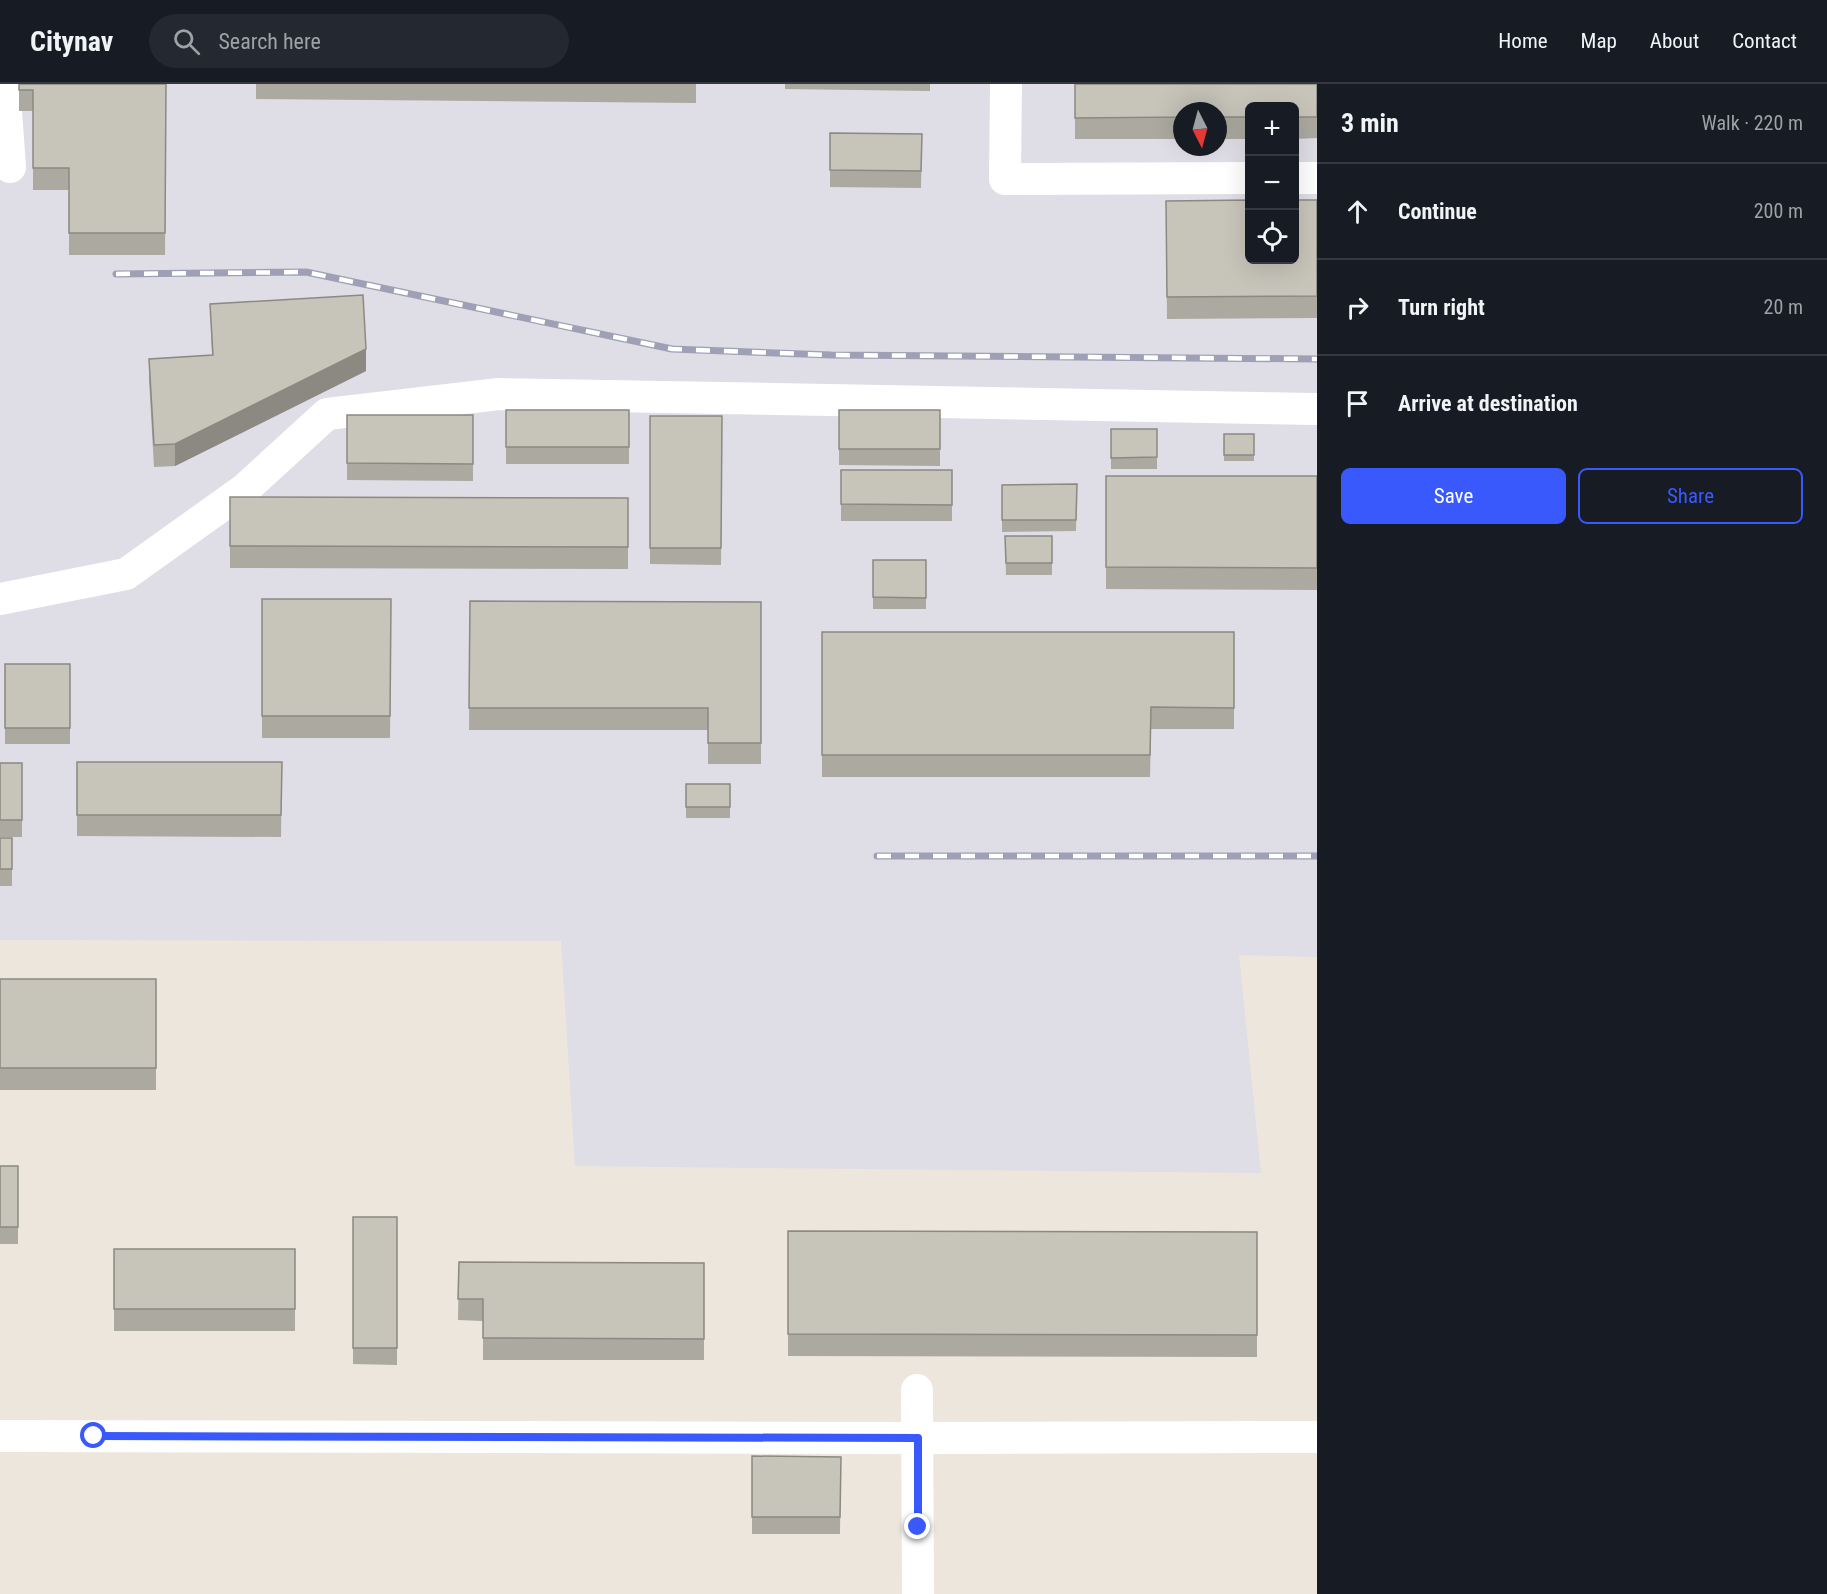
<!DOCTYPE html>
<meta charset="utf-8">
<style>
body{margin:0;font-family:"Roboto Condensed",sans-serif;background:#242831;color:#f1f3f6}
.controls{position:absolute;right:18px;top:18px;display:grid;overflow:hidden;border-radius:9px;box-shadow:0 6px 24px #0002}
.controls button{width:54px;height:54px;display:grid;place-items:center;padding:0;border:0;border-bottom:2px solid #363941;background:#171b24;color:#f1f3f6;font:30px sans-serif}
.compass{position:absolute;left:1173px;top:18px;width:54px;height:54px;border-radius:50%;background:#171b24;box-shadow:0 6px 24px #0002;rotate:174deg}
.stop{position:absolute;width:18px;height:18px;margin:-14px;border:4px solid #3959fc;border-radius:50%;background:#fff}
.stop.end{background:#3959fc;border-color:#fff;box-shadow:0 2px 6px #0008}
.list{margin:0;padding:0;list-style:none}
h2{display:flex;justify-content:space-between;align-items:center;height:78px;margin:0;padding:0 24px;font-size:26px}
h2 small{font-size:20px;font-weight:400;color:#9ea1a6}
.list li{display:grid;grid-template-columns:39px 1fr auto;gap:18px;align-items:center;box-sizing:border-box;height:96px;padding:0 24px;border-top:2px solid #363941}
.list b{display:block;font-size:22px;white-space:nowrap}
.list em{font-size:20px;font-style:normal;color:#9ea1a6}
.actions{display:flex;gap:12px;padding:18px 24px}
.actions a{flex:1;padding:14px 0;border:2px solid #3959fc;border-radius:9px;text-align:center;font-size:21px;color:#3959fc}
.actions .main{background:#3959fc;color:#fff}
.icon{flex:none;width:33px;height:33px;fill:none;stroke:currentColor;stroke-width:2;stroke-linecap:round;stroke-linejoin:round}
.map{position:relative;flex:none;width:1317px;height:1510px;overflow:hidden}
header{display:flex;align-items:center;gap:36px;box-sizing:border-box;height:84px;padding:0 30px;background:#171b24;border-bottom:2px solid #363941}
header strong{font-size:28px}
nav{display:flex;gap:33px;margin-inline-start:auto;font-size:21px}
.search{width:420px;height:54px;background:#242831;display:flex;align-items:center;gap:15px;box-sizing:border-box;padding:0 21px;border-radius:33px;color:#9ea1a6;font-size:22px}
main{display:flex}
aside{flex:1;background:#171b24}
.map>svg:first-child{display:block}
.industrial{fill:#dfdde5;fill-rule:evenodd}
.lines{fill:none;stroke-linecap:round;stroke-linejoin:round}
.minor{stroke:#fff;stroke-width:32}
.rail-casing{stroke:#9ea1b5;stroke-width:7}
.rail{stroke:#fff;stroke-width:4.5;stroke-dasharray:14;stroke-linecap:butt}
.wall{fill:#aba9a0}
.shaded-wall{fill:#8b8982}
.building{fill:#c7c4ba;stroke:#8b8982;stroke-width:1.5}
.route{stroke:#3959fc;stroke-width:8}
</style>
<header>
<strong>Citynav</strong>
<div class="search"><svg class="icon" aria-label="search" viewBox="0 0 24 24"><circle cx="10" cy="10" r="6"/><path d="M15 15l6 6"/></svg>Search here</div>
<nav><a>Home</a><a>Map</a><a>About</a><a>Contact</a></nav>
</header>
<main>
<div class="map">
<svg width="1317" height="1510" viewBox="0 0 1317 1510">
<rect width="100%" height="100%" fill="#ece6dc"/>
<path class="industrial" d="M0,0H1317V873L1239,871L1261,1089L575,1082L561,857L0,856ZM1250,22H1294V176H1250ZM1182,27H1218V63H1182Z"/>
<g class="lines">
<g class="minor">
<polyline points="4,0 10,83"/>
<polyline points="1006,0 1005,95 1250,94"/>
<polyline points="1294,94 1317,94"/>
<polyline points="0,515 126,490 245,405 327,330 499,310 1317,325"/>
<polyline points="917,1306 918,1510"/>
<polyline points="0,1352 918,1354 1317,1353"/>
</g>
<g class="rail-casing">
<g id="rail">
<polyline points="116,190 306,188 672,265 831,271 1317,275"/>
<polyline points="877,772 1317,772"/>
</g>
</g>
<use href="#rail" class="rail"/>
</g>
<g class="wall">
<polygon points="19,0 166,0 165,171 69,171 69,106 33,106 33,27 19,27"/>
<polygon points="256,0 696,0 696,19 256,15"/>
<polygon points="785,0 930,0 930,7 785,5"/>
<polygon points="1075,0 1317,0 1317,54 1294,55 1294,22 1250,22 1250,55 1218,55 1218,27 1182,27 1182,55 1075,55"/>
<polygon points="830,49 922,50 921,104 830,103"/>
<polygon points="1317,116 1317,234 1167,235 1166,117"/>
<polygon points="210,220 366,287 175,382 154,383 149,296 149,275 212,271"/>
<rect x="506" y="326" width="123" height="54"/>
<polygon points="839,326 940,326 940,382 839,381"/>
<polygon points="347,331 473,331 473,397 347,396"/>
<polygon points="650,332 722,332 721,481 650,480"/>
<rect x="1111" y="345" width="46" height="40"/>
<rect x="1224" y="350" width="30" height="27"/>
<rect x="841" y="386" width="111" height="51"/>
<polygon points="1106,392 1317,392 1317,506 1106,505"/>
<polygon points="1077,400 1076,447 1002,448 1002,401"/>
<polygon points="230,413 628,414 628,485 230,484"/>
<polygon points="1005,452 1052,452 1052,491 1006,491"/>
<rect x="873" y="476" width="53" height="49"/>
<polygon points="262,515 391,515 390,654 262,654"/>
<polygon points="470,517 761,518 761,680 708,680 708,646 469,646"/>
<polygon points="822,548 1234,548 1234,645 1151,645 1150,693 822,693"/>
<rect x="5" y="580" width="65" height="80"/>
<polygon points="77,678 282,678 281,753 77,752"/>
<rect x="0" y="679" width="22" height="74"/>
<rect x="686" y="700" width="44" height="34"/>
<rect x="0" y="754" width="12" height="48"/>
<rect x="0" y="895" width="156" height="111"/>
<rect x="0" y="1082" width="18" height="78"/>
<polygon points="353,1133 397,1133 397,1281 353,1280"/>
<polygon points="788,1147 1257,1148 1257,1273 788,1272"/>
<rect x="114" y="1165" width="181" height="82"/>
<polygon points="459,1178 704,1179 704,1276 483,1276 483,1237 458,1236"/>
<polygon points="752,1372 841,1373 840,1450 752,1450"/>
</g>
<polygon class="shaded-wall" points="366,265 366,287 175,382 175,360"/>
<g class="building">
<polygon points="19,0 166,0 165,149 69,149 69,84 33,84 33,6 19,6"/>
<polygon points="1075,0 1317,0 1317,33 1294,33 1294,22 1250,22 1250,33 1218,33 1218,27 1182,27 1182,33 1075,34"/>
<polygon points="830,49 922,50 921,87 830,86"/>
<polygon points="1250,116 1250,176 1294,176 1294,116 1317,116 1317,212 1167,213 1166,117"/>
<polygon points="363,211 366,265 175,360 154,361 149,275 213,271 210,220"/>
<rect x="506" y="326" width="123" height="37"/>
<rect x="839" y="326" width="101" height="39"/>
<polygon points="347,331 473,331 473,380 347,379"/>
<polygon points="650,332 722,332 721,464 650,464"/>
<polygon points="1111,345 1157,345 1157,373 1111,374"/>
<rect x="1224" y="350" width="30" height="21"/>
<polygon points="841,386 952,386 952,421 841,420"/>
<polygon points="1106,392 1317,392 1317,484 1106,483"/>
<polygon points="1077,400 1076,436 1002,436 1002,401"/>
<polygon points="230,413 628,414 628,463 230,462"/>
<polygon points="1005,452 1052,452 1052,479 1006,479"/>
<polygon points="873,476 926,476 926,514 873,513"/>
<polygon points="262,515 391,515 390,632 262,632"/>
<polygon points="470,517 761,518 761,659 708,659 708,624 469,624"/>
<polygon points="822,548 1234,548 1234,624 1151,623 1150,671 822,671"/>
<rect x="5" y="580" width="65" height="64"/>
<polygon points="77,678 282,678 281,731 77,731"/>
<rect x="0" y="679" width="22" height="57"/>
<rect x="686" y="700" width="44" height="23"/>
<rect x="0" y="754" width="12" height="31"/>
<rect x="0" y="895" width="156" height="89"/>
<rect x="0" y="1082" width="18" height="61"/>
<rect x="353" y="1133" width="44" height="131"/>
<polygon points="788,1147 1257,1148 1257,1251 788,1250"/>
<rect x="114" y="1165" width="181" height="60"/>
<polygon points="459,1178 704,1179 704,1255 483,1254 483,1215 458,1215"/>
<polygon points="752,1372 841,1373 840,1433 752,1433"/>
</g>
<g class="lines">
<polyline class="route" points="94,1352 918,1354 918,1443"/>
</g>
</svg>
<div class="controls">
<button>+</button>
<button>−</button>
<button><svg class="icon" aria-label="locate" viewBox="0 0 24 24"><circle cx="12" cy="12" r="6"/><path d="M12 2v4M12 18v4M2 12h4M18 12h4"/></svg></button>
</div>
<svg class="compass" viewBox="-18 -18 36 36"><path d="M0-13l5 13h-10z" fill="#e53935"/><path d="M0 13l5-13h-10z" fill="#9ea1a6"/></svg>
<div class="stop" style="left:94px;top:1352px"></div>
<div class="stop end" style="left:918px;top:1443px"></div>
</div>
<aside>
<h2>3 min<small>Walk · 220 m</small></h2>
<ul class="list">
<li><svg class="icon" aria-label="ahead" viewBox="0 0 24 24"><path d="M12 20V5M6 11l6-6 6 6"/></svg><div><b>Continue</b></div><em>200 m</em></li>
<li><svg class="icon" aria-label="right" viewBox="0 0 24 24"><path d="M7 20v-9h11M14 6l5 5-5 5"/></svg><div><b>Turn right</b></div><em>20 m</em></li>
<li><svg class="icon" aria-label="arrive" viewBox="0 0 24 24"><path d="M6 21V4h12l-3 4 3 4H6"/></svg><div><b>Arrive at destination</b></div></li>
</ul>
<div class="actions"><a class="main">Save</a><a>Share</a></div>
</aside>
</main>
